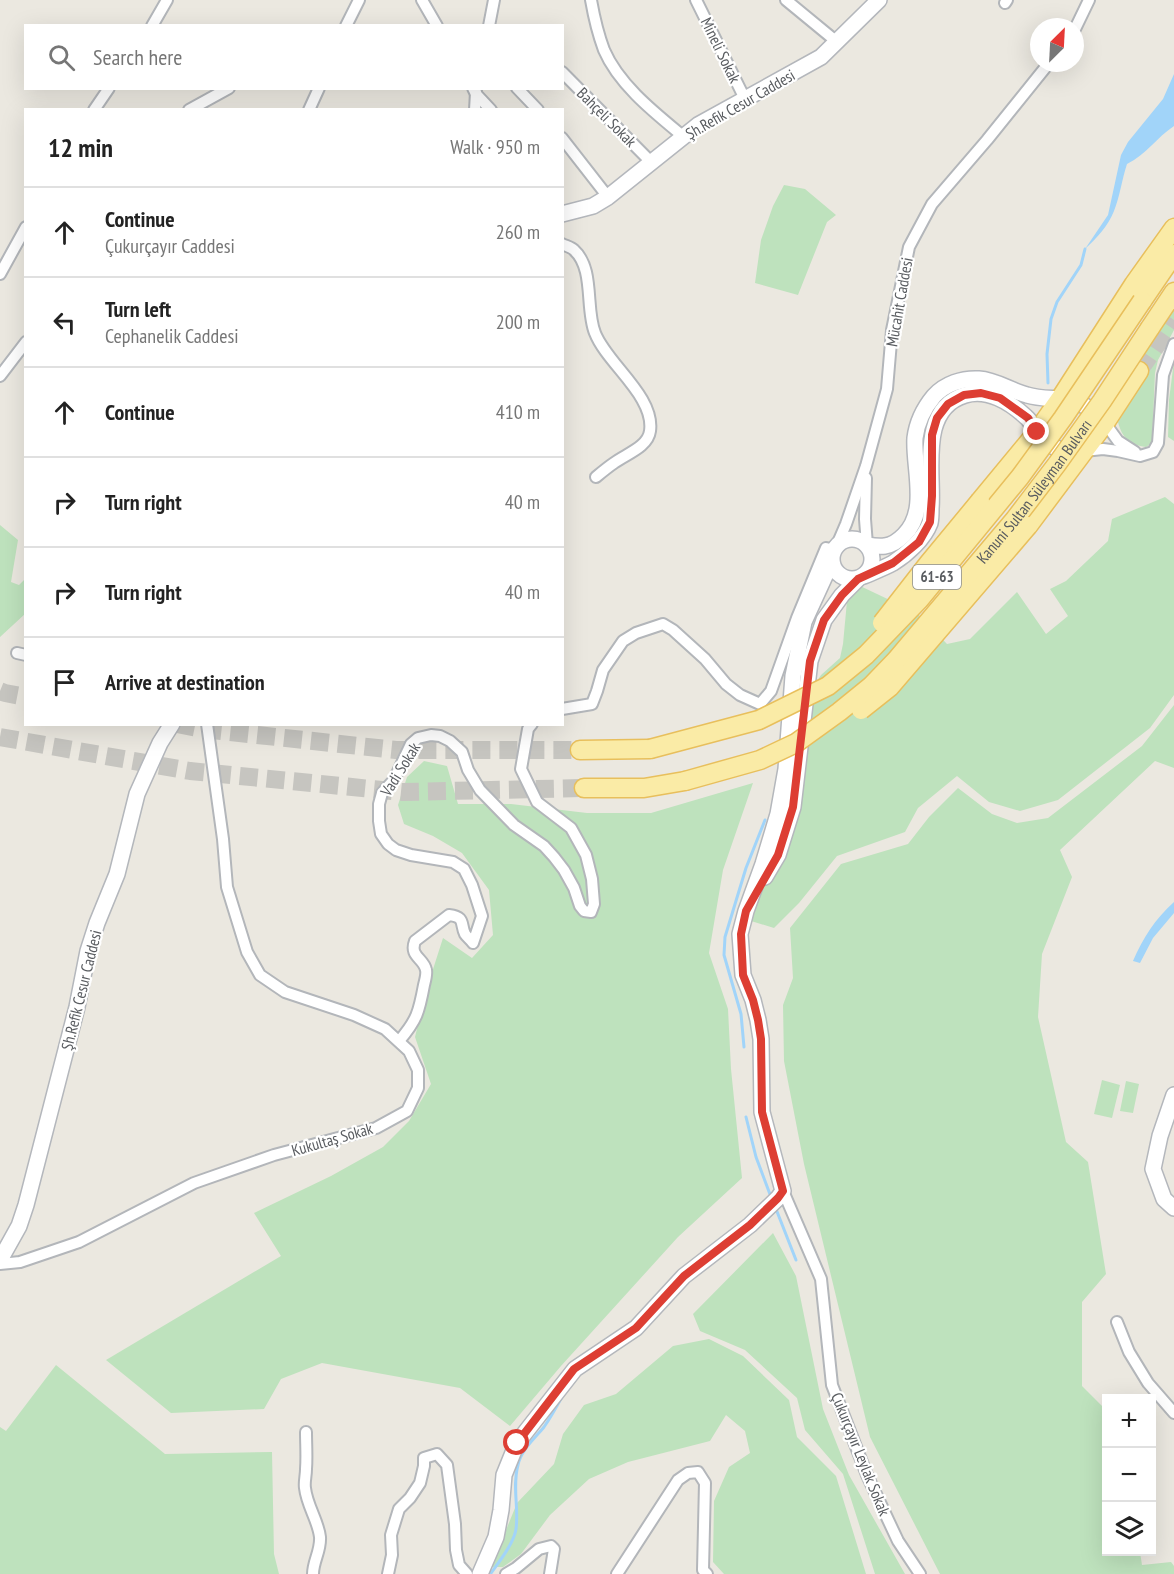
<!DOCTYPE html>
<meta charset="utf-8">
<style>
body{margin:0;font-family:"PT Sans Narrow",sans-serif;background:#f2f2f2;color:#222}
.controls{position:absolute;right:18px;bottom:18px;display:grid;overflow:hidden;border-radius:0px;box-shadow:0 6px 24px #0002}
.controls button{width:54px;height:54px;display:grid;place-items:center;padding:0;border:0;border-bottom:2px solid #e0e0e0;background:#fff;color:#222;font:30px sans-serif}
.compass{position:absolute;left:1030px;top:18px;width:54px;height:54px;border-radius:50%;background:#fff;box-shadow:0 6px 24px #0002;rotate:24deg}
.stop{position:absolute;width:18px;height:18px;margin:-14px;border:4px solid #dd3e33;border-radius:50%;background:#fff}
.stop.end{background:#dd3e33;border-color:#fff;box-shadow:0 2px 6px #0008}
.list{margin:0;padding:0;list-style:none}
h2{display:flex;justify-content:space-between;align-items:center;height:78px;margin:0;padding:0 24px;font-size:26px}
h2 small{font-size:20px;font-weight:400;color:#767676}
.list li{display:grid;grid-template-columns:39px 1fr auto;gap:18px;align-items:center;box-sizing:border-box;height:90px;padding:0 24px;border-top:2px solid #e0e0e0}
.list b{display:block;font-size:22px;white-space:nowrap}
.list p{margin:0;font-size:20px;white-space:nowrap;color:#767676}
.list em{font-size:20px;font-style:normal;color:#767676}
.icon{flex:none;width:33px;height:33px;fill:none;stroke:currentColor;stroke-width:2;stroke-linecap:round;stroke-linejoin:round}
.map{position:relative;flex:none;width:1174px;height:1574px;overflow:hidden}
.search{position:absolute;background:#fff;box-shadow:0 6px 24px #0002;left:24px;top:24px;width:540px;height:66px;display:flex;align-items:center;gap:15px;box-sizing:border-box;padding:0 21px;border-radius:0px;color:#767676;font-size:22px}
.panel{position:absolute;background:#fff;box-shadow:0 6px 24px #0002;left:24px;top:108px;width:540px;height:618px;border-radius:0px}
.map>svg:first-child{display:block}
.green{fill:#bee2bd}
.water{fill:#a1d4f9}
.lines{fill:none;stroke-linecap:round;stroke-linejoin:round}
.stream{stroke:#a1d4f9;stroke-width:3}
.primary-tunnel{stroke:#c6c5c0;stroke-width:18;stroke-dasharray:18 9;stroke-linecap:butt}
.street-casing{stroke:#b3b6ba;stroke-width:14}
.secondary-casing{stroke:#b4b7bc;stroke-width:18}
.primary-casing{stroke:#e8bf5c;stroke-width:21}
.street{stroke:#fff;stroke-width:10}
.secondary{stroke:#fff;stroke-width:15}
.primary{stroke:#faeba6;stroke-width:18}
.primary-bridge-casing{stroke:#e8bf5c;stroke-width:21;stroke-linecap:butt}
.primary-bridge{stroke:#faeba6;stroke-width:18}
.route{stroke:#dd3e33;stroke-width:8}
.labels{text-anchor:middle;stroke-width:4.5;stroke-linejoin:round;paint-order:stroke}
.shield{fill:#fff;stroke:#8b8d90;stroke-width:1.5}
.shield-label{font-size:15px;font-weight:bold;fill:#595c60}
.street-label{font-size:16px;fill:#595c60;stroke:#fff}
</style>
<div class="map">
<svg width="1174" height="1574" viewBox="0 0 1174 1574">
<rect width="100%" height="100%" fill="#ebe8e0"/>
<g class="green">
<polygon points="784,185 805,189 836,215 827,222 798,295 755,283 761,240 773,206"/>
<path d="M1174,308V330L1158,360L1155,373L1152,443L1146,447C1130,445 1122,438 1118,422L1151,369L1139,360Z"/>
<polygon points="1174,361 1174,441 1168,437 1169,400"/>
<polygon points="1165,497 1174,504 1174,695 1150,728 1058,800 1020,811 989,802 957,776 918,808 905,832 837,856 799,903 774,928 751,921 752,909 807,755 801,706 821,675 840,658 843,644 847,601 856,584 917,613 947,644 970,639 1017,592 1046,634 1068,616 1050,589 1066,581 1108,541 1112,519"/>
<polygon points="0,525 18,540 11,582 19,585 25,579 26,613 0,637"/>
<polygon points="1174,705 1174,768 1155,761 1060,850 1072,877 1042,954 1038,1017 1066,1142 1088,1162 1106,1274 1082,1302 1082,1386 1106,1410 1106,1552 1140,1552 1142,1565 1171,1562 1174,1566 1174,1574 940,1574 870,1437 804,1164 784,1061 783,1005 793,978 790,928 841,864 908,844 929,817 958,788 992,814 1017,823 1048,818 1142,746"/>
<polygon points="424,761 447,766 458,804 511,804 587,813 651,813 753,783 723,870 709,953 728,1009 731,1069 742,1178 678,1237 561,1366 510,1426 460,1388 322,1363 281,1379 264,1409 171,1413 106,1360 281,1256 254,1213 331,1176 383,1147 409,1121 431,1084 415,1037 427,988 443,938 472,958 493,935 489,890 462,853 433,836 404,824 398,805 407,777"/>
<polygon points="1102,1080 1120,1085 1112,1118 1094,1114"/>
<polygon points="1126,1081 1139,1084 1133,1113 1120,1111"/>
<polygon points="773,1233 796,1276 823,1409 849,1475 905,1574 875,1574 843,1474 805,1430 797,1398 745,1350 700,1331 693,1314"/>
<polygon points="709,1339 743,1356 789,1400 797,1437 836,1476 866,1574 724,1574 713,1562 714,1501 729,1467 750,1453 745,1431 726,1415 710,1441 628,1462 589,1479 550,1515 521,1554 503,1567 491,1567 517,1503 554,1464 563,1434 584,1405 616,1394 673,1346"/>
<polygon points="56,1365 165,1454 272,1452 274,1554 279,1574 0,1574 0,1427 6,1431"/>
</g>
<g class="water">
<path d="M1174,74V126C1156,138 1147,154 1127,164C1122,179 1120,196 1114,211C1108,226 1097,238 1085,249L1108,215L1121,155L1128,142L1163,99Z"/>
<path d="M1174,902V913L1153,938L1140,963L1133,961C1143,938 1155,919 1174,902Z"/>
</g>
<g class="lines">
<g class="stream">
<polyline points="1048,383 1047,354 1051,319 1057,302 1081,265 1085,249"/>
<polyline points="744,1047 741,1014 724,955 725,937 746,868 765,820"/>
<polyline points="746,1117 756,1157 771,1197"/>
<polyline points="776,1209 796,1260"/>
<path d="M491,1573C499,1562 514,1543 516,1529C519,1508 512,1486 518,1465C521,1450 535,1438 544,1427C551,1417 557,1406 563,1395"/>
</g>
<g class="primary-tunnel">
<polyline points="1139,371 1174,320"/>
<polyline points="0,691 5,693 26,697"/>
<polyline points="177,724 202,729 396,750 580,750"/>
<polyline points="0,737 190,771 402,792 584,788"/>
</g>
<g class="street-casing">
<g id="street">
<polyline points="422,0 437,26"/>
<path d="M591,0C594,17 598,34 604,50C619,85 655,113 684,137"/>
<polyline points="696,0 745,99"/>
<polyline points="786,0 837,42"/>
<polyline points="1005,3 1007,0"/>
<polyline points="152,26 167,0"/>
<polyline points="346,26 359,0"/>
<polyline points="489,26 494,0"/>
<polyline points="1075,29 1089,0"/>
<polyline points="562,72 651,162"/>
<polyline points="473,88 476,94 491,110"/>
<polyline points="517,88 538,110"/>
<polyline points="94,110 109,88"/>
<polyline points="189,110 229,88"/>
<polyline points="309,110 319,88"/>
<polyline points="475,110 476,92"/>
<polyline points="562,138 608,197"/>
<path d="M562,244C566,246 571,247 574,250C595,269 585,309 595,333C607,364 655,396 650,431C648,447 626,454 614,463C608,467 602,472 596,477"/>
<polyline points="0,274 26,227"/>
<polyline points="0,376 26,342"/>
<polyline points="1105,423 1118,441 1135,452"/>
<polyline points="1084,451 1103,449 1118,451 1140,456 1153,452 1158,443 1163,375 1174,344"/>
<polyline points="866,478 865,519 867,545"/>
<polyline points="837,545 846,524 866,466 887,389 892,330 909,247 932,204 987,140 1049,63"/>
<polyline points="17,653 26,655"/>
<polyline points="562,709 592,704 597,691 603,670 623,641 636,633 663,624 673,630 705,659 726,684 740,695 760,704 771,691 797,618 826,548 833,550"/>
<path d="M399,1041C417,1020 419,1012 424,985C425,981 427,974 426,970C424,958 409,957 415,941L449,915C466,917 460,924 465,934C467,937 471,940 473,943L482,916L472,885L464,869L453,862L411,855L396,850L388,844L381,834L379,821V804L382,793L394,780L411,744L418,738L431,735L440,736L450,741L462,752L468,770L480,790L514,825L544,846L554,857L564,870L574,888L580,906L584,911L591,912L594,904L592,879L586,855L571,828L537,802L521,769L528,729L532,724"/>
<polyline points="783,1191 821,1279 832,1385 867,1475 898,1541 920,1574"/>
<polyline points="0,1264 20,1262 79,1242 194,1183 274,1155 376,1128 407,1111 418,1088 418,1070 409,1051 385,1029 354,1015 285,992 260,975 247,952 227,887 223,839 207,724"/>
<polyline points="1117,1322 1129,1352 1148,1383 1174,1413"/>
<path d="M306,1432C306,1444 307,1457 306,1469C306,1476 304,1482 305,1488C307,1506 318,1520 320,1537C321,1551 313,1561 313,1574"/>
<polyline points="388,1574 392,1555 391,1535 399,1509 410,1498 420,1483 424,1466 424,1458 437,1454 447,1465 455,1524 456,1550 459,1565 467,1574"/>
<polyline points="506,1574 516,1568 539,1549 551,1546 554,1549 550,1574"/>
<polyline points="617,1574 678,1480 688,1473 698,1472 705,1483 703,1570 707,1574"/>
</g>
</g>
<g class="secondary-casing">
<g id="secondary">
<polyline points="562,214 593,206 608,197 698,125 821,57 879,0"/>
<circle cx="852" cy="559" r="20"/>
<path d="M867,545C873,546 879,547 885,546C893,545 899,540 904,535C929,511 913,467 915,438C917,422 924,408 934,396C945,384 962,378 979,379C996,380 1011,391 1027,395C1040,399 1054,398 1068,400C1081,402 1094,411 1103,420"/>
<path d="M864,576C873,572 884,568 893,563C907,554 924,539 930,523C931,519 931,513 931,509C934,473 918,409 965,395C987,388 1010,402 1026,417C1031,421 1033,427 1037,432C1045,442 1062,455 1076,453"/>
<polyline points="765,877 778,855 793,807 810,661 824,620 842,595 858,579"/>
<polyline points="1174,1095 1160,1136 1153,1169 1164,1199 1174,1208"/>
<polyline points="0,1260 19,1226 26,1205 77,1007 88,951 97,923 117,874 137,794 160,743 172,724"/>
<polyline points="480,1574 496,1537 501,1510 504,1475 517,1443 575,1369 636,1328 684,1276 750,1225 778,1198 783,1191 762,1112 761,1039 758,1020 753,1000 743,975 740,934 746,911 763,864 778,814 786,769 793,676 804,622 831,563"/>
</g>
</g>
<g class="primary-casing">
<g id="primary">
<polyline points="1142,301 1174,254"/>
<polyline points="1150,328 1174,292"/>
<polyline points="980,501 1037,432 1060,399 1134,284 1174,228"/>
<polyline points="1028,526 1105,423 1139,371"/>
<polyline points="580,750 650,749"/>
<polyline points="584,788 644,788 685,781"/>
</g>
</g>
<use href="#street" class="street"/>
<use href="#secondary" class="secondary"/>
<use href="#primary" class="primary"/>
<g class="primary-bridge-casing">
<g id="primary-bridge">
<polyline points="882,623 928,564 980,501"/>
<polyline points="861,710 890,687 1028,526"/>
<polyline points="650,749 759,720 828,686 866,655 919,600 1020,477 1063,418 1142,301"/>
<path id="s1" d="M685,781L760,760L796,743L839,712L871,686L896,660L1015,519L1057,464L1102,401L1150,328"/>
</g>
</g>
<use href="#primary-bridge" class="primary-bridge"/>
</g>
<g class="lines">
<polyline class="route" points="517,1443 574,1369 636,1328 684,1276 750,1225 778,1198 783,1191 762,1112 761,1039 758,1020 753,1000 743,975 741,934 746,911 778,855 793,807 810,661 824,620 842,595 858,579 893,563 908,551 919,542 930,522 932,496 932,435 937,418 948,404 964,395 981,393 1000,398 1028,418 1037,432"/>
</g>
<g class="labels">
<rect class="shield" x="913" y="565" width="48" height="24" rx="4.5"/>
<g class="shield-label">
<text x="937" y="582">61-63</text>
</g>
<g class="street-label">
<text transform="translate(721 50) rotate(64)" y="6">Mineli Sokak</text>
<text transform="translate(740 104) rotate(-30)" y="6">Şh.Refik Cesur Caddesi</text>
<text transform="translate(607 117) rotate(45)" y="6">Bahçeli Sokak</text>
<text transform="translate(899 302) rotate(-80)" y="6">Mücahit Caddesi</text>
<text dy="6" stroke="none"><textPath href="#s1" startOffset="466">Kanuni Sultan Süleyman Bulvarı</textPath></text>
<text transform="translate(400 769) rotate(-58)" y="6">Vadi Sokak</text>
<text transform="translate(81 990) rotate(-76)" y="6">Şh.Refik Cesur Caddesi</text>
<text transform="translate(332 1139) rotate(-16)" y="6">Kukultaş Sokak</text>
<text transform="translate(861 1454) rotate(68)" y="6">Çukurçayır Leylak Sokak</text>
</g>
</g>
</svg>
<div class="controls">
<button>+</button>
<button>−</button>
<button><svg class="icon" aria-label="layers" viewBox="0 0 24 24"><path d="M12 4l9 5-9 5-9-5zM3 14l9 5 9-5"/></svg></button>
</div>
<svg class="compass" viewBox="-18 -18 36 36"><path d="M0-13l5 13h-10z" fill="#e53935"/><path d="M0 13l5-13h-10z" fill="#767676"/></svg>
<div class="stop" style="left:517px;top:1443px"></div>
<div class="stop end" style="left:1037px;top:432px"></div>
<div class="search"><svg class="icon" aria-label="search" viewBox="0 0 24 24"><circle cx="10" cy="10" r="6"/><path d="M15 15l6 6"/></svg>Search here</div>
<section class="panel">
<h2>12 min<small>Walk · 950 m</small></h2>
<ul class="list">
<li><svg class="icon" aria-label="ahead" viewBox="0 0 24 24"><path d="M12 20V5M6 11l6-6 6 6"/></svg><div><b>Continue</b><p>Çukurçayır Caddesi</p></div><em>260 m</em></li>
<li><svg class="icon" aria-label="left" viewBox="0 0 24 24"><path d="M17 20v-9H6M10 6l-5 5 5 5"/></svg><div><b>Turn left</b><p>Cephanelik Caddesi</p></div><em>200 m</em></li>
<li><svg class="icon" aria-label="ahead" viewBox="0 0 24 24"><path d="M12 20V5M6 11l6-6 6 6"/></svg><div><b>Continue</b></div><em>410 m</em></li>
<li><svg class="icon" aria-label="right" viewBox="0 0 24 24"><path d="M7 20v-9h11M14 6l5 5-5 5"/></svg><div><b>Turn right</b></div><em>40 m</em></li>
<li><svg class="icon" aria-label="right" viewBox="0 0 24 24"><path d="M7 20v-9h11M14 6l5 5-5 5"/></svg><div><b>Turn right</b></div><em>40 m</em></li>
<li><svg class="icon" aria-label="arrive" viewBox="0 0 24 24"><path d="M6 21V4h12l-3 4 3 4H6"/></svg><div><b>Arrive at destination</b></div></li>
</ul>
</section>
</div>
